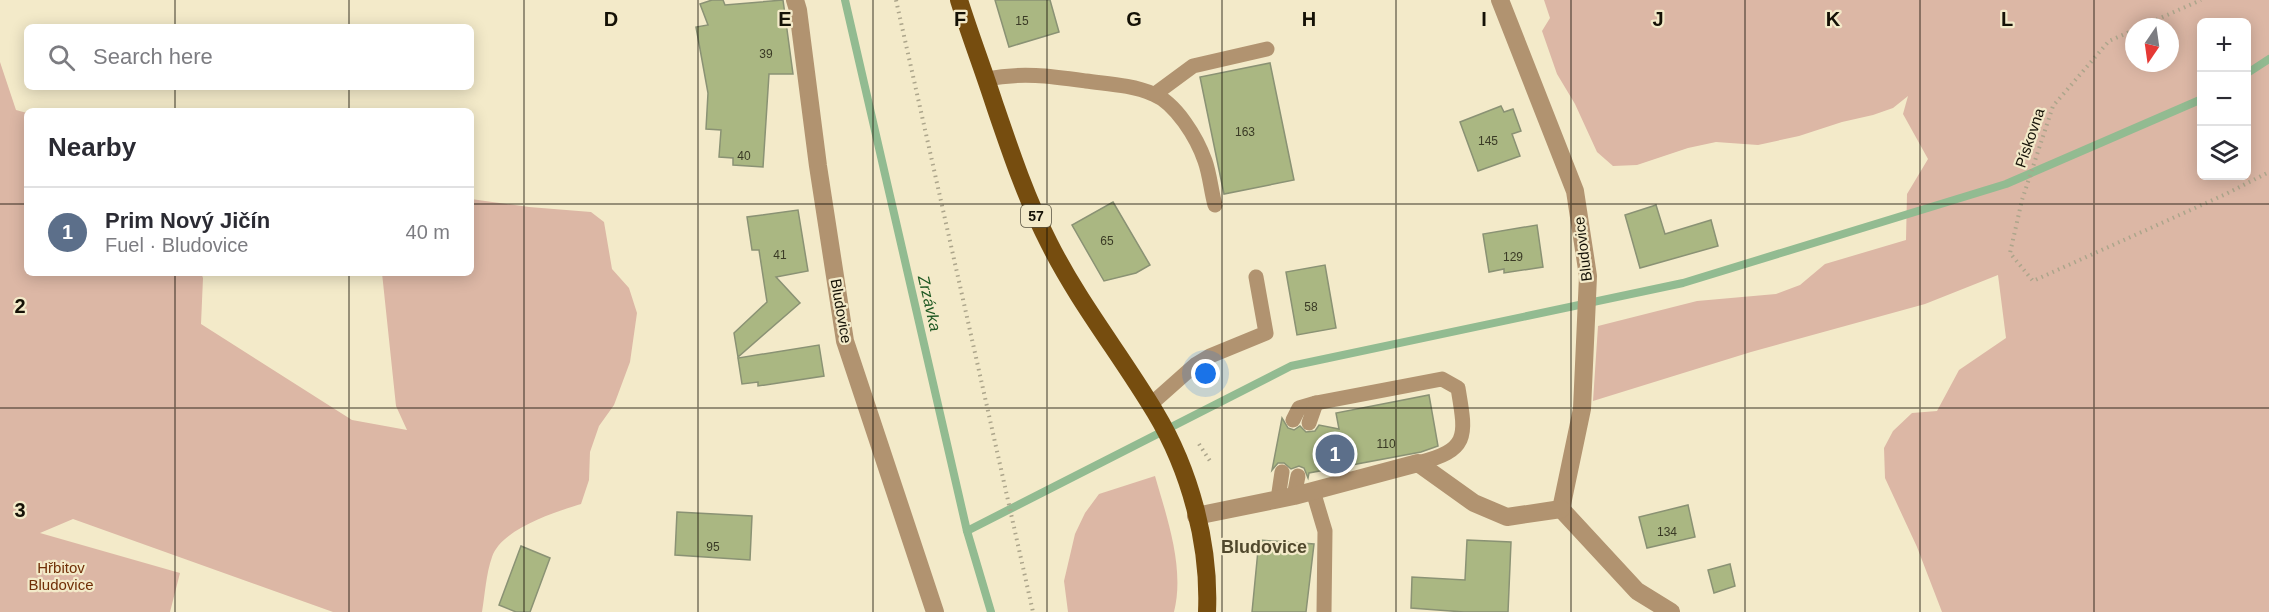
<!DOCTYPE html>
<meta charset="utf-8">
<style>
body{margin:0;font-family:Arial,sans-serif;background:#f7f7f7;color:#2b2b33}
.controls{position:absolute;right:18px;top:18px;display:grid;overflow:hidden;border-radius:9px;box-shadow:0 3px 15px #0003}
.controls button{width:54px;height:54px;display:grid;place-items:center;padding:0;border:0;border-bottom:2px solid #e1e1e2;background:#fff;color:#2b2b33;font:30px sans-serif}
.compass{position:absolute;left:2125px;top:18px;width:54px;height:54px;border-radius:50%;background:#fff;box-shadow:0 3px 15px #0003;rotate:193deg}
.you{position:absolute;left:1206px;top:374px;width:21px;height:21px;margin:-15px;border:4px solid #fff;border-radius:50%;background:#1a73e8;box-shadow:0 0 0 9px #1a73e833}
.badge{display:grid;place-items:center;width:39px;height:39px;border-radius:50%;background:#0f766e;color:#fff;font-size:20px;font-weight:700}
.pin{position:absolute;translate:-50% -50%;border:3px solid #fff;box-shadow:0 2px 6px #0006}
.list{margin:0;padding:0;list-style:none}
h2{display:flex;justify-content:space-between;align-items:center;height:78px;margin:0;padding:0 24px;font-size:26px}
h2 small{font-size:20px;font-weight:400;color:#7c7c81}
.list li{display:grid;grid-template-columns:39px 1fr auto;gap:18px;align-items:center;box-sizing:border-box;height:90px;padding:0 24px;border-top:2px solid #e1e1e2}
.list b{display:block;font-size:22px;white-space:nowrap}
.list p{margin:0;font-size:20px;white-space:nowrap;color:#7c7c81}
.list em{font-size:20px;font-style:normal;color:#7c7c81}
.icon{flex:none;width:33px;height:33px;fill:none;stroke:currentColor;stroke-width:2;stroke-linecap:round;stroke-linejoin:round}
.map{position:relative;flex:none;width:2269px;height:612px;overflow:hidden}
.search{position:absolute;background:#fff;box-shadow:0 3px 15px #0003;left:24px;top:24px;width:450px;height:66px;display:flex;align-items:center;gap:15px;box-sizing:border-box;padding:0 21px;border-radius:9px;color:#7c7c81;font-size:22px}
.panel{position:absolute;background:#fff;box-shadow:0 3px 15px #0003;left:24px;top:108px;width:450px;height:168px;border-radius:9px}
.map>svg:first-child{display:block}
.green{fill:#dcb7a5;fill-rule:evenodd}
.lines{fill:none;stroke-linecap:round;stroke-linejoin:round}
.stream{stroke:#92bb91;stroke-width:8}
.building{fill:#aab782;stroke:#8a9274;stroke-width:1.5}
.path{stroke:#aca58b;stroke-width:4;stroke-dasharray:1.5 4.5;stroke-linecap:butt}
.lane{stroke:#b19370;stroke-width:15}
.street{stroke:#b19370;stroke-width:18}
.primary{stroke:#764d0f;stroke-width:18}
.grid{fill:none;stroke:#141106;stroke-width:1.5;stroke-opacity:0.55}
.labels{text-anchor:middle;stroke-width:4.5;stroke-linejoin:round;paint-order:stroke}
.number-label{font-size:12px;fill:#3a3a25}
.shield{fill:#f3eac9;stroke:#575240;stroke-width:1.5}
.shield-label{font-size:14px;font-weight:bold;fill:#141106}
.street-label{font-size:15px;fill:#141106;stroke:#f3eac9}
.park-label{font-size:15px;fill:#702f07;stroke:#f3eac9}
.water-label{font-size:16px;font-style:italic;fill:#1e5822;stroke:#f3eac9}
.quarter-label{font-size:18px;font-weight:bold;fill:#51492d;stroke:#f3eac9}
.grid-label{font-size:20px;text-anchor:middle;font-weight:bold;fill:#141106;stroke:#f3eac9;stroke-width:4.5;stroke-linejoin:round;paint-order:stroke}
</style>
<div class="map">
<svg width="2269" height="612" viewBox="0 0 2269 612">
<rect width="100%" height="100%" fill="#f3eac9"/>
<g class="green">
<path d="M1544,0H2269V612H1942L1917,547L1885,478L1884,448L1893,431L1912,413L1937,411L1959,370L2006,338L1998,275L1925,304L1751,352L1593,401L1598,326L1697,301L1776,294L1800,285L1825,264L1906,240L1907,194L1928,159L1903,114L1908,96L1893,108L1873,115L1842,122L1799,136L1758,145L1716,142L1688,148L1637,165L1613,166L1597,152L1575,104L1557,74L1542,31L1550,18ZM2202,22H2246V176H2202ZM2134,27H2170V63H2134Z"/>
<path d="M0,62L16,110L27,113V273H201L203,278L201,324L352,420L407,430L396,406L382,273H471V199L529,207L591,212L604,222L612,269L629,288L637,313L630,362L614,405L599,426L590,452L589,480L581,504C555,512 501,529 492,557C486,574 485,594 482,612H333L73,519L40,533L180,573L170,612H0Z"/>
<path d="M1155,476C1167,518 1185,568 1174,612H1068L1064,581L1075,534L1085,513L1099,494Z"/>
</g>
<g class="lines">
<g class="stream">
<polyline points="845,0 967,531 991,612"/>
<polyline points="2246,74 2269,59"/>
<polyline points="967,531 1291,366 1683,283 2006,184 2202,99"/>
</g>
</g>
<g class="building">
<polygon points="712,0 723,0 725,5 783,0 793,74 769,74 763,167 733,165 733,158 719,157 721,130 706,129 708,93 696,27 708,25 700,4"/>
<polygon points="995,0 1050,0 1059,32 1009,47"/>
<polygon points="1270,63 1294,180 1224,194 1200,77"/>
<polygon points="1501,106 1504,112 1513,109 1521,131 1512,134 1520,156 1478,171 1460,122"/>
<polygon points="1113,202 1150,265 1136,273 1104,281 1072,225"/>
<polygon points="1656,205 1665,234 1711,220 1718,246 1640,268 1625,215"/>
<polygon points="798,210 808,271 776,277 800,303 738,357 734,333 767,302 759,250 752,250 747,217"/>
<polygon points="1537,225 1543,267 1504,273 1504,269 1489,272 1483,234"/>
<polygon points="1325,265 1336,328 1297,335 1286,272"/>
<polygon points="819,345 824,376 758,386 758,382 742,384 738,358"/>
<polygon points="1429,395 1438,446 1421,452 1309,473 1308,478 1304,468 1299,466 1291,469 1284,463 1278,463 1272,470 1282,418 1288,428 1294,430 1300,426 1306,432 1315,431 1319,425 1339,429 1336,413"/>
<polygon points="1688,505 1695,537 1647,548 1639,517"/>
<polygon points="677,512 752,516 750,560 675,555"/>
<polygon points="1259,540 1314,544 1306,612 1252,612"/>
<polygon points="1467,540 1511,542 1508,612 1464,612 1411,608 1412,577 1465,580"/>
<polygon points="521,546 550,558 530,612 516,612 499,605"/>
<polygon points="1730,564 1735,586 1714,593 1708,570"/>
</g>
<g class="lines">
<g class="path">
<polyline points="896,0 1033,612"/>
<polyline points="2140,27 2201,0"/>
<polyline points="2134,30 2109,41 2053,106 2022,200 2010,253 2033,281 2226,194 2269,172"/>
<polyline points="1199,444 1212,464"/>
</g>
<g class="lane">
<path d="M986,79C1022,72 1050,76 1086,81C1108,84 1132,85 1153,94C1176,103 1197,138 1205,161C1210,175 1211,191 1215,205"/>
<polyline points="1155,94 1193,66 1267,49"/>
<polyline points="1150,405 1195,365 1210,356 1266,333 1256,277"/>
<path d="M1293,420L1299,408L1316,403L1442,379L1458,388C1466,436 1470,450 1418,463"/>
<polyline points="1309,423 1316,403"/>
<polyline points="1313,491 1325,531 1324,612"/>
<polyline points="1294,496 1298,476"/>
<polyline points="1278,499 1282,472"/>
</g>
<g class="street">
<polyline points="795,0 798,10 818,166 845,341 935,612"/>
<polyline points="1500,0 1575,191 1588,276 1582,409 1561,509"/>
<polyline points="1561,509 1637,591 1671,612"/>
<polyline points="1196,516 1294,496 1418,463 1474,503 1507,517 1561,509"/>
</g>
<path class="primary" d="M959,0C970,35 983,69 994,103C1010,150 1026,198 1049,243C1079,303 1121,355 1155,412C1190,470 1210,544 1207,612"/>
</g>
<path class="grid" d="M175,0V27M349,0V27M524,0V612M698,0V612M873,0V612M1047,0V612M1222,0V612M1396,0V612M1571,0V612M1745,0V612M1920,0V612M2094,0V612M175,87V111M349,87V111M0,204H27M471,204H2269M175,273V612M349,273V612M0,408H2269"/>
<g class="labels">
<g class="number-label">
<text x="1022" y="25">15</text>
<text x="766" y="58">39</text>
<text x="1245" y="136">163</text>
<text x="1488" y="145">145</text>
<text x="744" y="160">40</text>
<text x="1107" y="245">65</text>
<text x="780" y="259">41</text>
<text x="1513" y="261">129</text>
<text x="1311" y="311">58</text>
<text x="1386" y="448">110</text>
<text x="1667" y="536">134</text>
<text x="713" y="551">95</text>
</g>
<rect class="shield" x="1021" y="205" width="30" height="22" rx="4.5"/>
<g class="shield-label">
<text x="1036" y="221">57</text>
</g>
<g class="street-label">
<text transform="translate(2030 138) rotate(-71)" y="5">Pískovna</text>
<text transform="translate(1583 249) rotate(-97)" y="5">Bludovice</text>
<text transform="translate(841 311) rotate(80)" y="5">Bludovice</text>
</g>
<g class="park-label">
<text x="61" y="573">Hřbitov<tspan x="61" dy="17">Bludovice</tspan></text>
</g>
<g class="water-label">
<text transform="translate(930 303) rotate(77)" y="6">Zrzávka</text>
</g>
<g class="quarter-label">
<text x="1264" y="553">Bludovice</text>
</g>
</g>
<g class="grid-label">
<text x="611" y="26">D</text>
<text x="785" y="26">E</text>
<text x="960" y="26">F</text>
<text x="1134" y="26">G</text>
<text x="1309" y="26">H</text>
<text x="1484" y="26">I</text>
<text x="1658" y="26">J</text>
<text x="1833" y="26">K</text>
<text x="2007" y="26">L</text>
<text x="20" y="313">2</text>
<text x="20" y="517">3</text>
</g>
</svg>
<div class="controls">
<button>+</button>
<button>−</button>
<button><svg class="icon" aria-label="layers" viewBox="0 0 24 24"><path d="M12 4l9 5-9 5-9-5zM3 14l9 5 9-5"/></svg></button>
</div>
<svg class="compass" viewBox="-18 -18 36 36"><path d="M0-13l5 13h-10z" fill="#e53935"/><path d="M0 13l5-13h-10z" fill="#7c7c81"/></svg>
<div class="you"></div>
<div class="pin badge" style="left:1335px;top:454px;background:#5c6f8a">1</div>
<div class="search"><svg class="icon" aria-label="search" viewBox="0 0 24 24"><circle cx="10" cy="10" r="6"/><path d="M15 15l6 6"/></svg>Search here</div>
<section class="panel">
<h2>Nearby<small></small></h2>
<ul class="list">
<li><span class="badge" style="background:#5c6f8a">1</span><div><b>Prim Nový Jičín</b><p>Fuel · Bludovice</p></div><em>40 m</em></li>
</ul>
</section>
</div>
